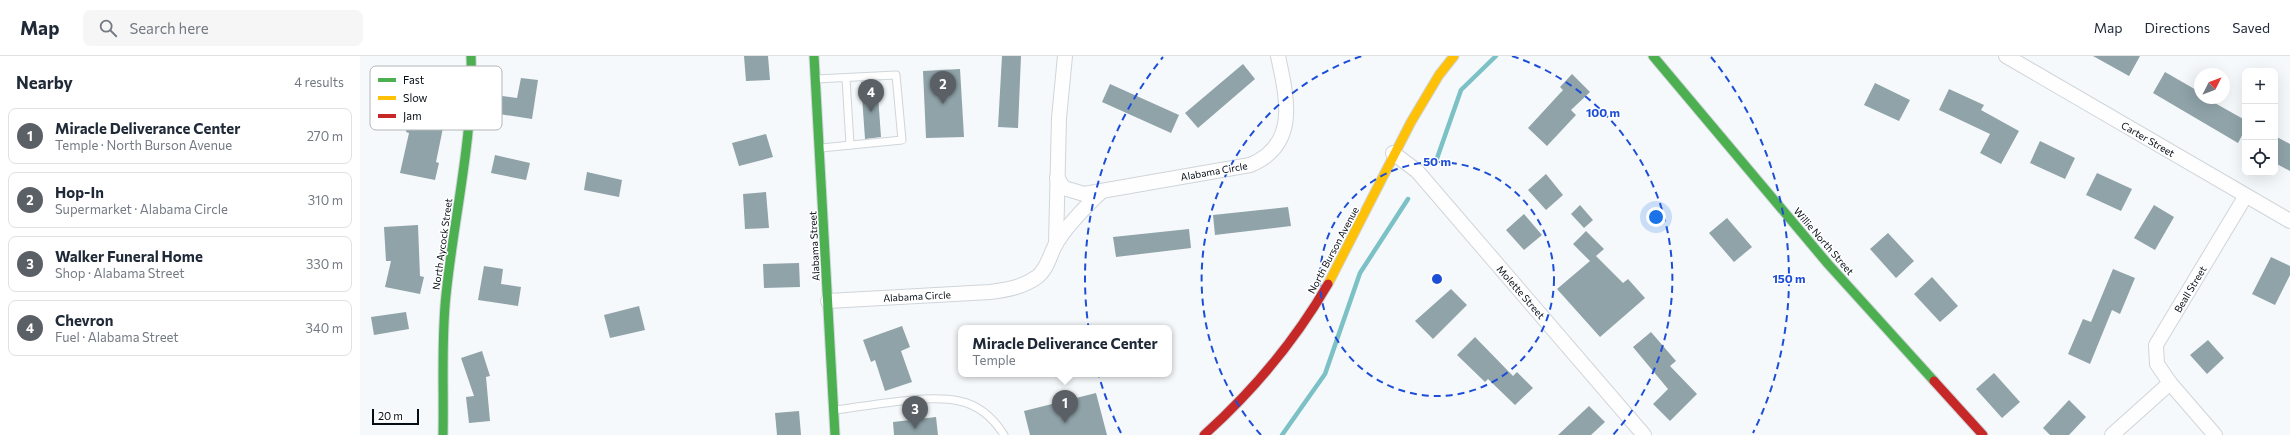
<!DOCTYPE html>
<meta charset="utf-8">
<style>
body{margin:0;font-family:Commissioner,sans-serif;background:#f6f6f7;color:#1f2937}
.controls{position:absolute;right:12px;top:12px;display:grid;overflow:hidden;border-radius:8px;box-shadow:0 4px 16px #0002}
.controls button{width:36px;height:36px;display:grid;place-items:center;padding:0;border:0;border-bottom:1px solid #e0e1e3;background:#fff;color:#1f2937;font:20px sans-serif}
.compass{position:absolute;left:1834px;top:12px;width:36px;height:36px;border-radius:50%;background:#fff;box-shadow:0 4px 16px #0002;rotate:48deg}
.scale{position:absolute;left:12px;bottom:10px;width:47px;box-sizing:border-box;padding-left:4px;border:2px solid #060e15;border-top:0;font-size:11px;line-height:14px;white-space:nowrap;color:#060e15;-webkit-text-stroke:3px #fff;paint-order:stroke}
.you{position:absolute;left:1296px;top:161px;width:14px;height:14px;margin:-10px;border:3px solid #fff;border-radius:50%;background:#1a73e8;box-shadow:0 0 0 6px #1a73e833}
.badge{display:grid;place-items:center;width:26px;height:26px;border-radius:50%;background:#5a6066;color:#fff;font-size:13px;font-weight:700}
.pin{position:absolute;translate:-50% -33px;filter:drop-shadow(0 1px 2px #0008)}
.pin::after{content:'';position:absolute;top:21px;width:14px;height:12px;background:inherit;clip-path:polygon(0 0,100% 0,50% 100%)}
.popup{position:absolute;left:598px;top:269px;width:214px;height:52px;box-sizing:border-box;display:grid;place-content:center;border-radius:8px;background:#fff;filter:drop-shadow(0 1px 3px #0005);font-size:13px;white-space:nowrap;color:#747a83}
.popup b{font-size:15px;color:#1f2937}
.popup::after{content:'';position:absolute;left:50%;top:100%;margin-left:-8px;border:8px solid transparent;border-top-color:#fff}
.list{margin:0;padding:0;list-style:none}
h2{display:flex;justify-content:space-between;align-items:center;height:52px;margin:0;padding:0 16px;font-size:17px}
h2 small{font-size:13px;font-weight:400;color:#747a83}
.list li{display:grid;grid-template-columns:26px 1fr auto;gap:12px;align-items:center;box-sizing:border-box;height:56px;margin:0 8px 8px;padding:0 8px;border:1px solid #e0e1e3;border-radius:8px}
.list b{display:block;font-size:15px;white-space:nowrap}
.list p{margin:0;font-size:13px;white-space:nowrap;color:#747a83}
.list em{font-size:13px;font-style:normal;color:#747a83}
.icon{flex:none;width:22px;height:22px;fill:none;stroke:currentColor;stroke-width:2;stroke-linecap:round;stroke-linejoin:round}
.map{position:relative;flex:none;width:1930px;height:379px;overflow:hidden}
header{display:flex;align-items:center;gap:24px;box-sizing:border-box;height:56px;padding:0 20px;background:#fff;border-bottom:1px solid #e0e1e3}
header strong{font-size:19px}
nav{display:flex;gap:22px;margin-inline-start:auto;font-size:14px}
.search{width:280px;height:36px;background:#f6f6f7;display:flex;align-items:center;gap:10px;box-sizing:border-box;padding:0 14px;border-radius:8px;color:#747a83;font-size:15px}
main{display:flex}
aside{flex:1;background:#fff}
.map>svg:first-child{display:block}
.lines{fill:none;stroke-linecap:round;stroke-linejoin:round}
.stream{stroke:#7bc1c6;stroke-width:4.5}
.building{fill:#8fa3a9}
.lane-casing{stroke:#cfd5da;stroke-width:9}
.street-casing{stroke:#cfd5da;stroke-width:16}
.fast-casing{stroke:#cfd5da;stroke-width:11}
.slow-casing{stroke:#cfd5da;stroke-width:11}
.jam-casing{stroke:#cfd5da;stroke-width:11}
.lane{stroke:#fefefe;stroke-width:7}
.street{stroke:#fefefe;stroke-width:14}
.fast{stroke:#4caf50;stroke-width:9}
.slow{stroke:#ffc107;stroke-width:9}
.jam{stroke:#c62828;stroke-width:9}
.ring{fill:none;stroke:#1d4ed8;stroke-width:2;stroke-dasharray:7 5}
.labels{text-anchor:middle;stroke-width:3;stroke-linejoin:round;paint-order:stroke}
.street-label{font-size:10px;fill:#060e15;stroke:#fff}
.key{fill:#fff;stroke:#b4b7b9;stroke-width:1}
.key-label{font-size:11px;fill:#060e15}
.centre{fill:#1d4ed8;stroke:#fff;stroke-width:2}
.ring-label{font-size:12px;text-anchor:middle;font-weight:bold;fill:#1d4ed8;stroke:#fff;stroke-width:3;stroke-linejoin:round;paint-order:stroke}
</style>
<header>
<strong>Map</strong>
<div class="search"><svg class="icon" aria-label="search" viewBox="0 0 24 24"><circle cx="10" cy="10" r="6"/><path d="M15 15l6 6"/></svg>Search here</div>
<nav><a>Map</a><a>Directions</a><a>Saved</a></nav>
</header>
<main>
<aside>
<h2>Nearby<small>4 results</small></h2>
<ul class="list">
<li><span class="badge">1</span><div><b>Miracle Deliverance Center</b><p>Temple · North Burson Avenue</p></div><em>270 m</em></li>
<li><span class="badge">2</span><div><b>Hop-In</b><p>Supermarket · Alabama Circle</p></div><em>310 m</em></li>
<li><span class="badge">3</span><div><b>Walker Funeral Home</b><p>Shop · Alabama Street</p></div><em>330 m</em></li>
<li><span class="badge">4</span><div><b>Chevron</b><p>Fuel · Alabama Street</p></div><em>340 m</em></li>
</ul>
</aside>
<div class="map">
<svg width="1930" height="379" viewBox="0 0 1930 379">
<rect width="100%" height="100%" fill="#f6f9fb"/>
<g class="lines">
<g class="stream">
<polyline points="1075,108 1101,34 1136,0"/>
<polyline points="922,379 965,318 1000,217 1048,143"/>
</g>
</g>
<g class="building">
<polygon points="384,0 408,0 410,24 386,25"/>
<polygon points="642,0 661,0 658,72 638,71"/>
<polygon points="1733,0 1780,0 1769,20"/>
<polygon points="883,8 895,23 838,72 825,57"/>
<polygon points="600,13 604,81 566,82 563,15"/>
<polygon points="1805,16 1838,35 1840,42 1846,42 1885,64 1885,74 1878,87 1793,37"/>
<polygon points="1212,18 1230,36 1211,54 1216,59 1187,90 1168,72 1203,34 1200,31"/>
<polygon points="161,22 178,24 172,63 139,58 142,40 157,42"/>
<polygon points="517,25 521,81 505,83 501,26"/>
<polygon points="1515,27 1550,44 1539,65 1504,49"/>
<polygon points="750,28 819,59 811,77 742,46"/>
<polygon points="1589,33 1624,49 1621,54 1659,75 1641,108 1620,97 1630,78 1579,54"/>
<polygon points="49,59 84,67 76,106 79,107 75,124 40,117 49,77 46,76"/>
<polygon points="406,78 413,101 379,110 372,87"/>
<polygon points="1915,80 1930,88 1930,115 1915,107"/>
<polygon points="1680,85 1715,102 1705,123 1670,107"/>
<polygon points="135,99 170,107 166,124 131,117"/>
<polygon points="227,116 262,124 259,141 224,134"/>
<polygon points="1737,117 1772,133 1761,155 1726,139"/>
<polygon points="1186,118 1203,139 1186,154 1168,134"/>
<polygon points="406,136 409,172 385,173 383,138"/>
<polygon points="1220,149 1233,164 1224,172 1211,158"/>
<polygon points="1794,149 1814,161 1795,194 1774,182"/>
<polygon points="928,151 931,170 855,179 853,159"/>
<polygon points="1164,158 1182,179 1164,194 1146,174"/>
<polygon points="1367,162 1392,191 1374,206 1349,177"/>
<polygon points="58,169 60,220 64,221 60,238 25,231 31,205 26,205 24,171"/>
<polygon points="829,173 831,192 756,201 753,181"/>
<polygon points="1226,175 1244,193 1236,200 1263,227 1268,223 1285,242 1240,281 1197,233 1230,205 1213,188"/>
<polygon points="1528,177 1554,205 1536,222 1510,193"/>
<polygon points="1911,201 1930,210 1930,219 1915,249 1892,238"/>
<polygon points="439,207 440,231 404,232 403,208"/>
<polygon points="124,210 143,213 141,228 161,231 158,250 118,244"/>
<polygon points="1753,213 1775,222 1760,258 1752,254 1730,308 1708,298 1723,263 1731,266"/>
<polygon points="1572,221 1598,250 1580,266 1554,238"/>
<polygon points="1091,233 1107,249 1073,283 1055,265"/>
<polygon points="279,250 285,274 250,282 244,259"/>
<polygon points="46,256 49,273 14,279 11,261"/>
<polygon points="542,270 550,291 541,295 552,326 525,335 515,304 511,306 503,284"/>
<polygon points="1291,276 1316,305 1310,310 1337,338 1310,365 1293,348 1308,333 1273,291"/>
<polygon points="1115,281 1153,320 1157,316 1173,332 1155,349 1128,323 1125,326 1097,299"/>
<polygon points="1848,284 1864,302 1847,318 1830,299"/>
<polygon points="122,295 130,320 126,321 130,365 109,367 106,341 114,340 101,302"/>
<polygon points="1634,317 1660,346 1642,362 1616,333"/>
<polygon points="736,337 747,379 670,379 664,355"/>
<polygon points="1709,344 1726,361 1709,379 1690,379 1683,372"/>
<polygon points="1229,350 1245,366 1231,379 1198,379"/>
<polygon points="439,355 441,379 417,379 415,357"/>
<polygon points="576,361 578,379 534,379 533,366"/>
</g>
<g class="lines">
<g class="lane-casing">
<g id="lane">
<polyline points="486,22 490,89"/>
<polyline points="456,23 536,19 542,84 461,92"/>
<path d="M475,354C508,350 567,338 599,345C619,349 634,363 644,379"/>
</g>
</g>
<g class="street-casing">
<g id="street">
<polyline points="1646,0 1930,165"/>
<polyline points="1033,97 1057,115 1284,379"/>
<path d="M697,122L704,132L724,138L890,109C939,89 927,42 918,0"/>
<polyline points="696,188 699,62 705,0"/>
<path d="M468,245L630,236C647,234 663,231 677,221C688,213 690,197 697,186C709,167 725,151 742,135"/>
<polyline points="1752,379 1810,327"/>
<polyline points="1855,379 1810,327 1797,308 1796,289 1885,141"/>
</g>
</g>
<g class="fast-casing">
<g id="fast">
<polyline points="454,0 475,379"/>
<polyline points="1293,0 1468,208 1574,325"/>
<path d="M83,379C84,333 81,285 86,239C94,160 114,80 111,0"/>
</g>
</g>
<g class="slow-casing">
<polyline id="slow" points="968,228 1051,66 1079,19 1094,0"/>
</g>
<g class="jam-casing">
<g id="jam">
<polyline points="1574,325 1623,379"/>
<path d="M844,379C893,335 935,285 968,228"/>
</g>
</g>
<use href="#lane" class="lane"/>
<use href="#street" class="street"/>
<use href="#fast" class="fast"/>
<use href="#slow" class="slow"/>
<use href="#jam" class="jam"/>
</g>
<g class="ring">
<circle cx="1077" cy="223" r="117"/>
<path d="M901 379A235 235 0 0 1 1002 0M1152 0A235 235 0 0 1 1253 379"/>
<path d="M761 377A352 352 0 0 1 803 1M1351 1A352 352 0 0 1 1393 377"/>
</g>
<g class="labels">
<g class="street-label">
<text transform="translate(1788 83) rotate(30)" y="4">Carter Street</text>
<text transform="translate(854 115) rotate(-10)" y="4">Alabama Circle</text>
<text transform="translate(1464 185) rotate(49)" y="4">Willie North Street</text>
<text transform="translate(82 188) rotate(-82)" y="4">North Aycock Street</text>
<text transform="translate(454 190) rotate(-93)" y="4">Alabama Street</text>
<text transform="translate(973 194) rotate(-62)" y="4">North Burson Avenue</text>
<text transform="translate(1830 233) rotate(-59)" y="4">Beall Street</text>
<text transform="translate(1161 236) rotate(49)" y="4">Molette Street</text>
<text transform="translate(557 240) rotate(-3)" y="4">Alabama Circle</text>
</g>
</g>
<rect x="10" y="10" width="132" height="64" rx="6" class="key"/>
<rect x="18" y="22" width="18" height="4" fill="#4caf50"/>
<rect x="18" y="40" width="18" height="4" fill="#ffc107"/>
<rect x="18" y="58" width="18" height="4" fill="#c62828"/>
<g class="key-label">
<text x="43" y="28">Fast</text>
<text x="43" y="46">Slow</text>
<text x="43" y="64">Jam</text>
</g>
<circle cx="1077" cy="223" r="6" class="centre"/>
<g class="ring-label">
<text x="1243" y="61">100 m</text>
<text x="1077" y="110">50 m</text>
<text x="1429" y="227">150 m</text>
</g>
</svg>
<div class="controls">
<button>+</button>
<button>−</button>
<button><svg class="icon" aria-label="locate" viewBox="0 0 24 24"><circle cx="12" cy="12" r="6"/><path d="M12 2v4M12 18v4M2 12h4M18 12h4"/></svg></button>
</div>
<svg class="compass" viewBox="-18 -18 36 36"><path d="M0-13l5 13h-10z" fill="#e53935"/><path d="M0 13l5-13h-10z" fill="#747a83"/></svg>
<div class="scale">20 m</div>
<div class="you"></div>
<div class="pin badge" style="left:705px;top:367px">1</div>
<div class="popup"><b>Miracle Deliverance Center</b>Temple</div>
<div class="pin badge" style="left:583px;top:48px">2</div>
<div class="pin badge" style="left:555px;top:373px">3</div>
<div class="pin badge" style="left:511px;top:56px">4</div>
</div>
</main>
